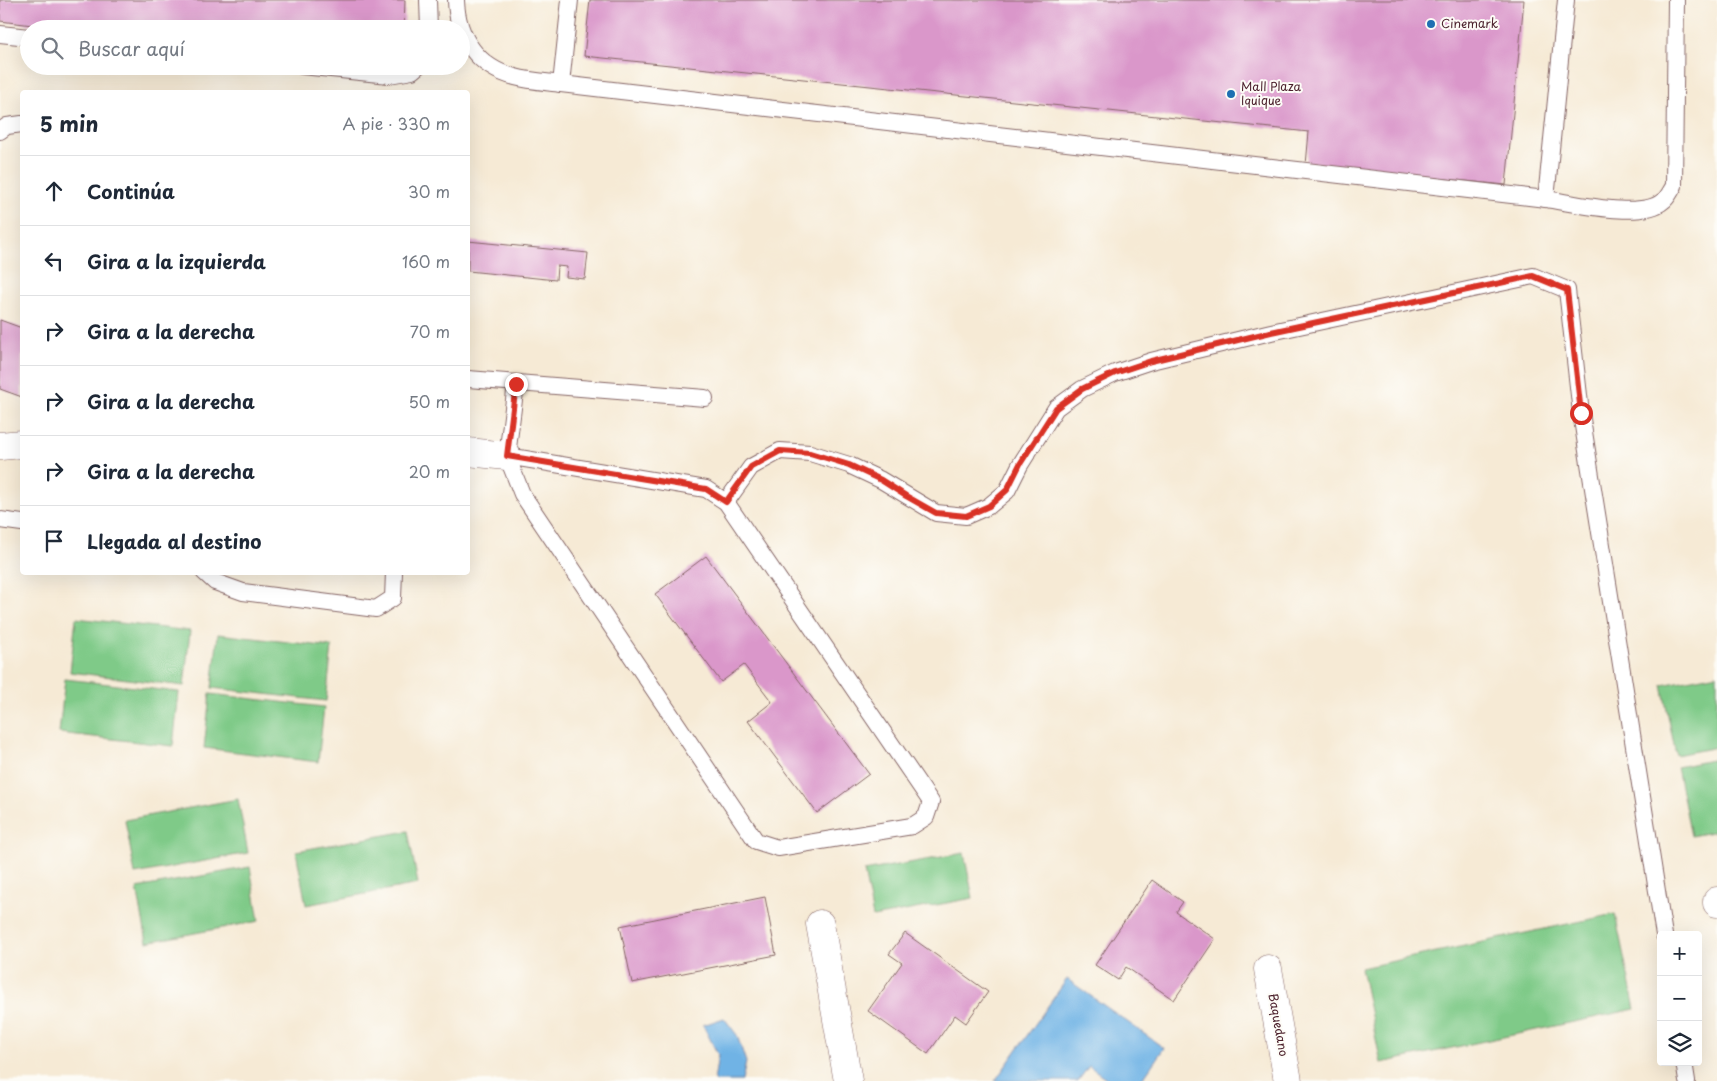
<!DOCTYPE html>
<html lang="es">
<meta charset="utf-8">
<style>
body{margin:0;font-family:"Playpen Sans",sans-serif;background:#f6f6f7;color:#1f2937}
.controls{position:absolute;right:15px;bottom:15px;display:grid;overflow:hidden;border-radius:5px;box-shadow:0 5px 20px #0002}
.controls button{width:45px;height:45px;display:grid;place-items:center;padding:0;border:0;border-bottom:1px solid #e0e1e3;background:#fff;color:#1f2937;font:25px sans-serif}
.stop{position:absolute;width:15px;height:15px;margin:-11px;border:4px solid #d93025;border-radius:50%;background:#fff}
.stop.end{background:#d93025;border-color:#fff;box-shadow:0 1px 5px #0008}
.list{margin:0;padding:0;list-style:none}
h2{display:flex;justify-content:space-between;align-items:center;height:65px;margin:0;padding:0 20px;font-size:21px}
h2 small{font-size:16px;font-weight:400;color:#747a83}
.list li{display:grid;grid-template-columns:32px 1fr auto;gap:15px;align-items:center;box-sizing:border-box;height:70px;padding:0 20px;border-top:1px solid #e0e1e3}
.list b{display:block;font-size:19px;white-space:nowrap}
.list em{font-size:16px;font-style:normal;color:#747a83}
.icon{flex:none;width:28px;height:28px;fill:none;stroke:currentColor;stroke-width:2;stroke-linecap:round;stroke-linejoin:round}
.map{position:relative;flex:none;width:1717px;height:1081px;overflow:hidden}
.search{position:absolute;background:#fff;box-shadow:0 5px 20px #0002;left:20px;top:20px;width:450px;height:55px;display:flex;align-items:center;gap:12px;box-sizing:border-box;padding:0 18px;border-radius:28px;color:#747a83;font-size:19px}
.panel{position:absolute;background:#fff;box-shadow:0 5px 20px #0002;left:20px;top:90px;width:450px;height:485px;border-radius:5px}
.map>svg:first-child{display:block}
.green{fill:#7fca88;stroke:#64745a}
.water{fill:#6fb3e5;stroke:#5c6988}
.building{fill:#da97ca}
.lines{fill:none;stroke-linecap:round;stroke-linejoin:round}
.lane-casing{stroke:#866666;stroke-width:18}
.street-casing{stroke:#866666;stroke-width:29}
.lane{stroke:#fff;stroke-width:16}
.street{stroke:#fff;stroke-width:28}
.route{stroke:#d93025;stroke-width:6}
.poi-dot{fill:#1f6fb2;stroke:#fdfcf7;stroke-width:2}
.labels{text-anchor:middle;stroke-width:4;stroke-linejoin:round;paint-order:stroke}
.poi-label{font-size:12px;fill:#4a1f2b;stroke:#fdfcf7;text-anchor:start}
.street-label{font-size:12px;fill:#4a1f2b;stroke:#fdfcf7}
</style>
<div class="map">
<svg width="1717" height="1081" viewBox="0 0 1717 1081">
<rect width="100%" height="100%" fill="#fdfcf7"/>
<filter id="ink" filterUnits="userSpaceOnUse"><feTurbulence type="fractalNoise" baseFrequency=".02" numOctaves="2"/><feDisplacementMap in="SourceGraphic" scale="10" xChannelSelector="R" yChannelSelector="G"/><feConvolveMatrix kernelMatrix="1 2 1 2 8 2 1 2 1" color-interpolation-filters="sRGB"/></filter>
<filter id="wash" filterUnits="userSpaceOnUse"><feTurbulence type="fractalNoise" baseFrequency=".0096" numOctaves="4" result="noise"/><feDisplacementMap in="SourceGraphic" scale="20" xChannelSelector="R" yChannelSelector="G"/><feGaussianBlur stdDeviation="1.12" result="paint"/><feColorMatrix in="noise" values="0 0 0 0 0 0 0 0 0 0 0 0 0 0 0 0 0 1.4 0 .05"/><feComposite in="paint" operator="in"/></filter>
<g filter="url(#wash)">
<rect width="100%" height="100%" fill="#f6ead5"/>
<g class="green">
<polygon points="76,618 190,631 184,686 70,672"/>
<polygon points="218,634 332,647 326,701 212,688"/>
<polygon points="1717,674 1717,747 1676,755 1662,685"/>
<polygon points="65,679 179,692 173,746 59,733"/>
<polygon points="210,694 324,707 318,762 204,748"/>
<polygon points="1717,759 1717,831 1691,836 1677,767"/>
<polygon points="238,799 248,853 135,874 125,820"/>
<polygon points="408,831 418,884 306,905 296,851"/>
<polygon points="964,853 973,898 873,917 864,871"/>
<polygon points="250,867 259,921 147,942 137,888"/>
<polygon points="1615,914 1635,1009 1381,1063 1361,968"/>
</g>
<g class="water">
<polygon points="1067,979 1164,1048 1141,1081 1110,1081 1089,1066 1078,1081 995,1081"/>
<polygon points="724,1018 737,1035 746,1062 742,1081 714,1081 718,1055 703,1025"/>
</g>
<g id="blocks">
<g class="building">
<polygon points="0,0 405,0 404,29 65,29 0,21"/>
<polygon points="590,0 1524,0 1506,185 1306,165 1309,132 584,56"/>
<polygon points="468,241 588,253 585,279 566,277 567,267 557,266 556,280 468,271"/>
<polygon points="0,320 22,328 22,397 0,389"/>
<polygon points="706,556 869,774 817,813 748,721 772,702 744,665 721,682 655,594"/>
<polygon points="1152,880 1183,902 1176,912 1215,939 1174,1000 1126,967 1118,980 1095,965"/>
<polygon points="765,897 776,955 632,983 620,926"/>
<polygon points="905,933 988,992 966,1023 955,1015 928,1054 868,1011 902,963 889,954"/>
</g>
</g>
</g>
<g filter="url(#ink)">
<use href="#blocks" fill-opacity="0" stroke="#866666" stroke-width="1"/>
<g class="lines">
<g class="lane-casing">
<g id="lane">
<polyline points="428,0 429,29"/>
<path d="M456,0C457,37 478,68 515,77C530,81 546,82 561,84L1546,199C1574,203 1642,220 1663,201C1668,198 1671,190 1674,186L1676,0"/>
<polyline points="0,34 29,37"/>
<polyline points="302,66 389,75 412,71 418,66"/>
<polyline points="561,84 570,0"/>
<polyline points="0,131 7,126 22,124"/>
<polyline points="1546,199 1566,0"/>
<polyline points="468,379 705,398"/>
<polyline points="507,456 706,489 726,502 931,802 926,817 912,826 778,848 756,841 522,494 507,456 516,384"/>
<polyline points="726,502 751,467 780,451 810,453 849,465 881,480 936,513 966,516 989,506 1007,491 1020,465 1056,408 1082,389 1115,373 1151,361 1271,332 1533,276 1567,290 1581,413 1664,935"/>
<polyline points="0,520 22,523"/>
<polyline points="204,572 215,582 243,592 376,609 393,598 394,572"/>
<polyline points="1684,1062 1687,1081"/>
</g>
</g>
<g class="street-casing">
<g id="street">
<polyline points="0,446 22,444"/>
<polyline points="468,452 507,456"/>
<polyline points="1717,901 1717,903"/>
<polyline points="820,924 848,1081"/>
<polyline points="1268,969 1288,1081"/>
</g>
</g>
<use href="#lane" class="lane"/>
<use href="#street" class="street"/>
</g>
</g>
<g class="lines" filter="url(#ink)">
<polyline class="route" points="516,384 507,456 706,489 726,502 751,467 780,451 810,453 849,465 881,480 906,496 936,513 966,516 989,506 1007,490 1020,464 1056,408 1082,389 1115,373 1151,361 1271,332 1533,276 1567,290 1581,413"/>
</g>
<g class="poi-dot">
<circle cx="1431" cy="24" r="5"/>
<circle cx="1231" cy="94" r="5"/>
</g>
<g class="labels">
<g class="poi-label">
<text x="1441" y="28">Cinemark</text>
<text x="1241" y="91">Mall Plaza<tspan x="1241" dy="14">Iquique</tspan></text>
</g>
<g class="street-label">
<text transform="translate(1278 1025) rotate(80)" y="4">Baquedano</text>
</g>
</g>
</svg>
<div class="controls">
<button>+</button>
<button>−</button>
<button><svg class="icon" aria-label="layers" viewBox="0 0 24 24"><path d="M12 4l9 5-9 5-9-5zM3 14l9 5 9-5"/></svg></button>
</div>
<div class="stop" style="left:1581px;top:413px"></div>
<div class="stop end" style="left:516px;top:384px"></div>
<div class="search"><svg class="icon" aria-label="search" viewBox="0 0 24 24"><circle cx="10" cy="10" r="6"/><path d="M15 15l6 6"/></svg>Buscar aquí</div>
<section class="panel">
<h2>5 min<small>A pie · 330 m</small></h2>
<ul class="list">
<li><svg class="icon" aria-label="ahead" viewBox="0 0 24 24"><path d="M12 20V5M6 11l6-6 6 6"/></svg><div><b>Continúa</b></div><em>30 m</em></li>
<li><svg class="icon" aria-label="left" viewBox="0 0 24 24"><path d="M17 20v-9H6M10 6l-5 5 5 5"/></svg><div><b>Gira a la izquierda</b></div><em>160 m</em></li>
<li><svg class="icon" aria-label="right" viewBox="0 0 24 24"><path d="M7 20v-9h11M14 6l5 5-5 5"/></svg><div><b>Gira a la derecha</b></div><em>70 m</em></li>
<li><svg class="icon" aria-label="right" viewBox="0 0 24 24"><path d="M7 20v-9h11M14 6l5 5-5 5"/></svg><div><b>Gira a la derecha</b></div><em>50 m</em></li>
<li><svg class="icon" aria-label="right" viewBox="0 0 24 24"><path d="M7 20v-9h11M14 6l5 5-5 5"/></svg><div><b>Gira a la derecha</b></div><em>20 m</em></li>
<li><svg class="icon" aria-label="arrive" viewBox="0 0 24 24"><path d="M6 21V4h12l-3 4 3 4H6"/></svg><div><b>Llegada al destino</b></div></li>
</ul>
</section>
</div>
